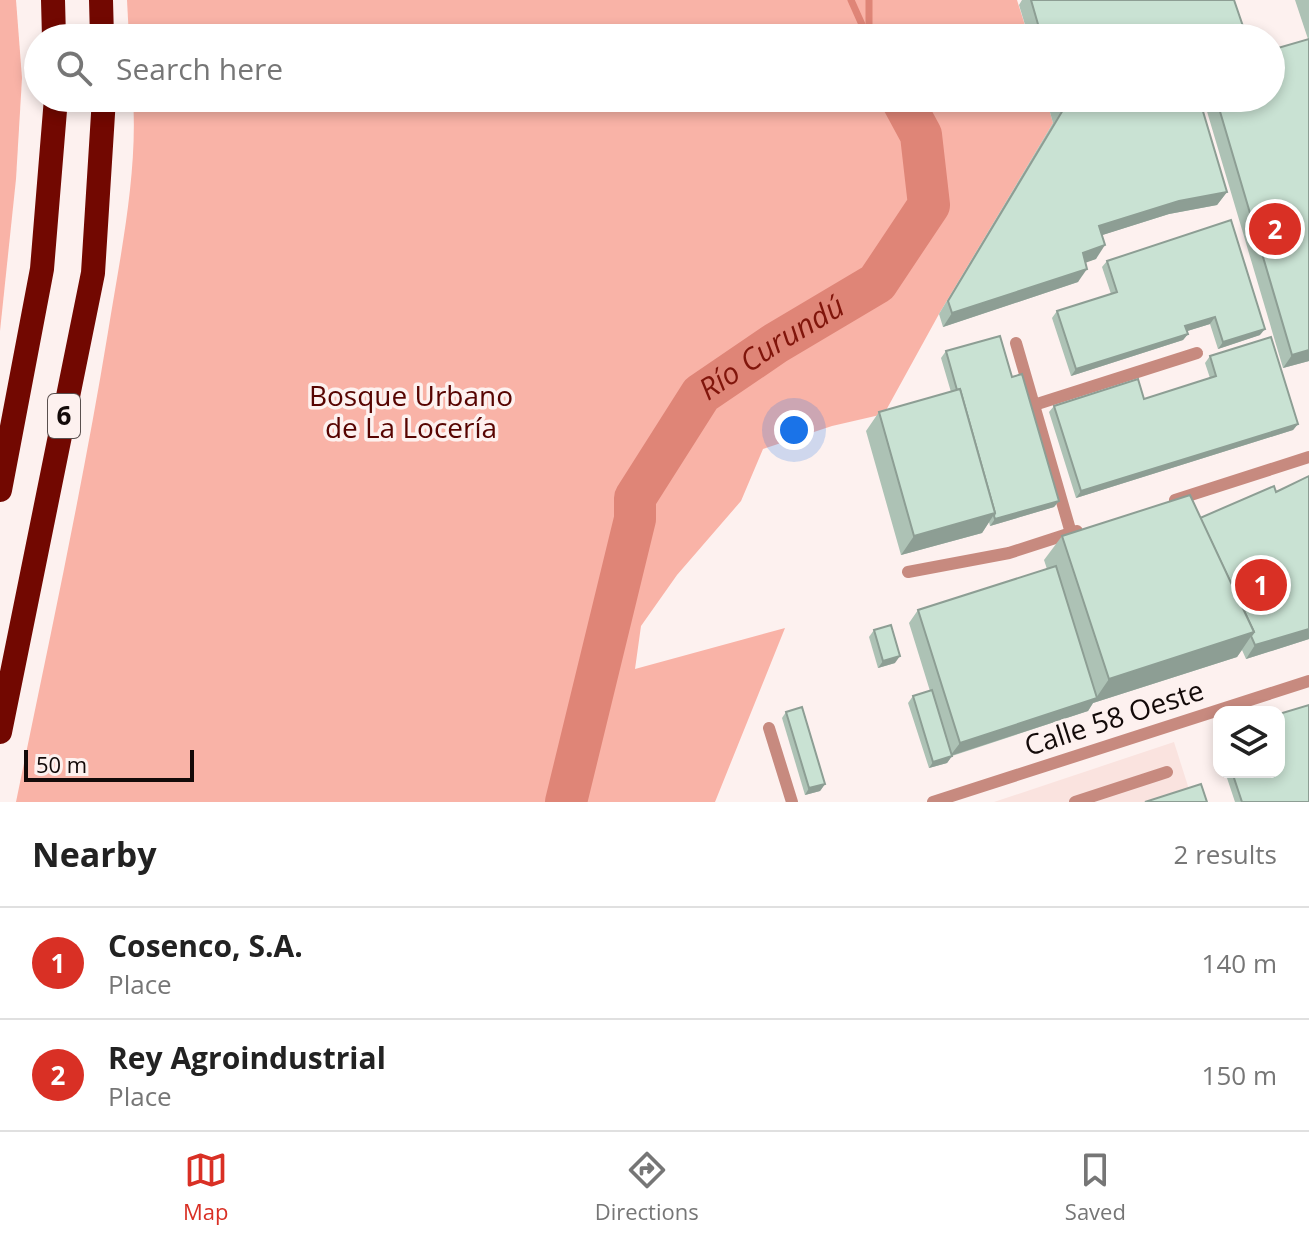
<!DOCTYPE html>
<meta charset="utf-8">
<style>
body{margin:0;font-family:"Open Sans",sans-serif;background:#f2f2f2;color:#222}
.controls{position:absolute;right:24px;bottom:24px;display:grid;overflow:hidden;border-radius:16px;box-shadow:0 4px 12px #0003}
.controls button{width:72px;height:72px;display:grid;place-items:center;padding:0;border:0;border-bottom:2px solid #e0e0e0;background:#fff;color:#222;font:40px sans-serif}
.scale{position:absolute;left:24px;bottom:20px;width:170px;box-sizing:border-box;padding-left:8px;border:4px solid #130a09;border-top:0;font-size:22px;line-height:28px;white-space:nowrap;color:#130a09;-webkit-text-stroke:6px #fdf1ef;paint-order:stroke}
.you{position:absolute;left:794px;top:430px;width:28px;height:28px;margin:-20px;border:6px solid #fff;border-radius:50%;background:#1a73e8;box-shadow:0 0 0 12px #1a73e833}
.badge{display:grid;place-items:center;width:52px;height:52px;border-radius:50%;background:#d93025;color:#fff;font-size:26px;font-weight:700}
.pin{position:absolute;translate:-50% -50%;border:4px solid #fff;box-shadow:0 2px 8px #0006}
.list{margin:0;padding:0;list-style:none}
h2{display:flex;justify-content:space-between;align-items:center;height:104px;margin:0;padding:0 32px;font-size:34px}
h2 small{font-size:26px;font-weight:400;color:#767676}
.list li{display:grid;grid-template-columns:52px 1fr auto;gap:24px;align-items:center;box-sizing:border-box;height:112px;padding:0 32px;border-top:2px solid #e0e0e0}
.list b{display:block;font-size:30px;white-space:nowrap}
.list p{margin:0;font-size:26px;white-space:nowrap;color:#767676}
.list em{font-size:26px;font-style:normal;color:#767676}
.icon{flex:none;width:44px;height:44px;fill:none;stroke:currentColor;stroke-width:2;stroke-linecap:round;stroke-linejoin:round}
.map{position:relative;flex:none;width:1309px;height:802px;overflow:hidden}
.search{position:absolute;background:#fff;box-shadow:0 4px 12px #0003;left:24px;right:24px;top:24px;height:88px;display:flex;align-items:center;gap:20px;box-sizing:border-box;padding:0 28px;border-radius:44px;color:#767676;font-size:30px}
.sheet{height:328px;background:#fff}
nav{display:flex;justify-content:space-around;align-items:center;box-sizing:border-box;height:112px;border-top:2px solid #e0e0e0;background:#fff;font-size:22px;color:#767676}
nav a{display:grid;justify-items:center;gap:4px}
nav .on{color:#d93025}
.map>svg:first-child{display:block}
.built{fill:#fae3df}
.green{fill:#f9b3a7}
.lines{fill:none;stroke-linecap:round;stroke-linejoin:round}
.stream{stroke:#df8577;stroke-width:7}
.river{stroke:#df8577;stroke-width:42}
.service{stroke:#c78a7f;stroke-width:12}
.motorway{stroke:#720801;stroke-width:24}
.wall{fill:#adc2b5}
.shaded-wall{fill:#8d9e94}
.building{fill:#c9e2d3;stroke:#8d9e94;stroke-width:2}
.labels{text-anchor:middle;stroke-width:7;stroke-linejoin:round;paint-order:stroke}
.shield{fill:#fdf1ef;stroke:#594f4e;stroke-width:2}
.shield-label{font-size:26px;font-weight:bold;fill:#130a09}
.park-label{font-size:28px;fill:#570401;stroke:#fdf1ef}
.street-label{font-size:28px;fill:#130a09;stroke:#fdf1ef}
.water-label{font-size:30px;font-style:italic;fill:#80150b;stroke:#fdf1ef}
</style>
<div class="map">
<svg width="1309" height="802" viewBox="0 0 1309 802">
<rect width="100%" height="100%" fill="#fdf1ef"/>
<polygon class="built" points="1174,742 1193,802 994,802"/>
<g class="green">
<polygon points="0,0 16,0 22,78 16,179 0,331"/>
<polygon points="127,0 1017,0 1029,38 129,38"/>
<path d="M133,98H1046L1053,123L939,314L884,414L832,426L763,449L741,501L677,575L641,626L635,669L785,628L715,802H16C48,646 82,490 108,332C120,257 138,174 133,98Z"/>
</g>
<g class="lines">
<g class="stream">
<polyline points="851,0 868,38"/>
<polyline points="869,34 869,0"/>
</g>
<path class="river" id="s1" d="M566,802L635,519V498L701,394L776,343L877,283L929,205L921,135L901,98"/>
<g class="service">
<polyline points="1016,343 1071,533"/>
<polyline points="1034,405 1197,353"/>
<polyline points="1175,500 1309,457"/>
<polyline points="908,572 1009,553 1077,531"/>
<polyline points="769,728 792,802"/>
<polyline points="933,802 1309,681"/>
<polyline points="1075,802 1167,772"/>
</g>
<g class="motorway">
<polyline points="53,0 54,38"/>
<polyline points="101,0 102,38"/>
<polyline points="0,490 42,269 56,98"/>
<polyline points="0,732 93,273 104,98"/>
</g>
</g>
<g class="wall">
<polygon points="1022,0 1234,0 1247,38 1029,38 1019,5"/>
<polygon points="1295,0 1309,0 1309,361 1283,368 1203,98 1271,98 1308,39"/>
<polygon points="1046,98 1199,98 1227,192 1217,205 1169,214 1102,235 1096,259 1085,262 1078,282 943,327 939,314 1053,123"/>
<polygon points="1107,261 1260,335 1218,349 1210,324 1187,331 1188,334 1183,340 1071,376 1052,318 1057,311 1111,294 1102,267"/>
<polygon points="946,351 1012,377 1059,501 1054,507 990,526 989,522 982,533 901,555 866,431 879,412 951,392 941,358"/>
<polygon points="1210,356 1298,424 1293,430 1076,498 1049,412 1054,406 1144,399 1210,378 1205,363"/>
<polygon points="1309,476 1309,639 1246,659 1242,650 1237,657 1093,703 1088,711 952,756 947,763 929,768 908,703 913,696 930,691 909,623 918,610 1047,569 1044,560 1062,536 1200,518 1276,492"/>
<polygon points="874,630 895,663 878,668 869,637"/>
<polygon points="786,712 825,784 820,791 805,795 782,718"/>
<polygon points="1219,733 1219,753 1215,740"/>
<polygon points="1225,772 1279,772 1309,802 1235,802"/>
</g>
<g class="shaded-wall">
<polygon points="1227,192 1217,205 1169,214 1090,239 1099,226 1179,201"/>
<polygon points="1105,245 1096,259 1074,267 1083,253"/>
<polygon points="1087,269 1078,282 943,327 952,313"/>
<polygon points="1215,317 1210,324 1181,333 1185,326"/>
<polygon points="1265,329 1260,335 1218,349 1223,342"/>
<polygon points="1188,334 1183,340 1071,376 1076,369"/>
<polygon points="1309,350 1309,361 1283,368 1292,355"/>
<polygon points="1298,424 1293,430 1076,498 1081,491"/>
<polygon points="1059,501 1054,507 990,526 995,519"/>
<polygon points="995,513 982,533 901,555 914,536"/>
<polygon points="1309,629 1309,639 1246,659 1255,645"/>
<polygon points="1254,632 1237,657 1093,703 1088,711 950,756 960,743 1096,698 1109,679"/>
<polygon points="900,656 895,663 878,668 883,661"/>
<polygon points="952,756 947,763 929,768 933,762"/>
<polygon points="825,784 820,791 805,795 809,788"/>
</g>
<g class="building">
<polygon points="1031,0 1234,0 1247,38 1042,38"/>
<polygon points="1309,39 1309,350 1292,355 1216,98 1271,98 1271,50"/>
<polygon points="1059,98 1199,98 1227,192 1179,201 1099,226 1105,245 1083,253 1087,269 952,313 948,301 1063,110"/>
<polygon points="1231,220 1265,329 1223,342 1215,317 1185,326 1188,334 1076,369 1057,311 1117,292 1107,261"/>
<polygon points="1000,336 1012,377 1022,374 1059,501 995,519 994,516 995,513 960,389 957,390 946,351"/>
<polygon points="1271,337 1298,424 1081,491 1054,406 1138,379 1144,399 1216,376 1210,356"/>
<polygon points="960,389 995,513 914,536 879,412"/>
<polygon points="1309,476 1309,629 1255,645 1251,636 1254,632 1200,518 1274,486 1276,492"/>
<polygon points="1190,495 1254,632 1109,679 1062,536"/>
<polygon points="1056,566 1097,698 960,743 918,610"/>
<polygon points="891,625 900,656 883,661 874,630"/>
<polygon points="932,690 952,756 933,762 913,696"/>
<polygon points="1309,705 1309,802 1242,802 1232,772 1279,772 1279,714"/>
<polygon points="802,707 825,784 809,788 786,712"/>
<polygon points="1201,784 1207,802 1145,802"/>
</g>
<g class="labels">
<rect class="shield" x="48" y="394" width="32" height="44" rx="6"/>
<g class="shield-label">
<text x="64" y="425">6</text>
</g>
<g class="park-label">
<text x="411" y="406">Bosque Urbano<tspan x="411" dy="32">de La Locería</tspan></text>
</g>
<g class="street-label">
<text transform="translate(1114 718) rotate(-18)" y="10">Calle 58 Oeste</text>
</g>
<g class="water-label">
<text dy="10" stroke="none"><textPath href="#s1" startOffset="520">Río Curundú</textPath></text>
</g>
</g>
</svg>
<div class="controls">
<button><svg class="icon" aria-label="layers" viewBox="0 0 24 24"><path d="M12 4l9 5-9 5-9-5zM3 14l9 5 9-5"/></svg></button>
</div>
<div class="scale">50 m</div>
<div class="you"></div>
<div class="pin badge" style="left:1261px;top:585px">1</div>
<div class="pin badge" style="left:1275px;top:229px">2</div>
<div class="search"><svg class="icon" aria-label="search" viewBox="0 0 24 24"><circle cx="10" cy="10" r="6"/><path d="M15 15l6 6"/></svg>Search here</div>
</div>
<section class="sheet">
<h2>Nearby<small>2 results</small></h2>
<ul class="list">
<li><span class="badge">1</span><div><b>Cosenco, S.A.</b><p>Place</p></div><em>140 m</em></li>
<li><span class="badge">2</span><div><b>Rey Agroindustrial</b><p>Place</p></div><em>150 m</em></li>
</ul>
</section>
<nav>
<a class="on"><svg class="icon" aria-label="map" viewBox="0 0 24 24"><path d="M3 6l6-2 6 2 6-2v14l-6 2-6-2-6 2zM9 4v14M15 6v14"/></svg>Map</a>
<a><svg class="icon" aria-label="directions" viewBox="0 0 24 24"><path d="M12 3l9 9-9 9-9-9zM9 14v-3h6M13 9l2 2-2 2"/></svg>Directions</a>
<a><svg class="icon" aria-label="saved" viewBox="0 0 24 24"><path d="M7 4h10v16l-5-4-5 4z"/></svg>Saved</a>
</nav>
